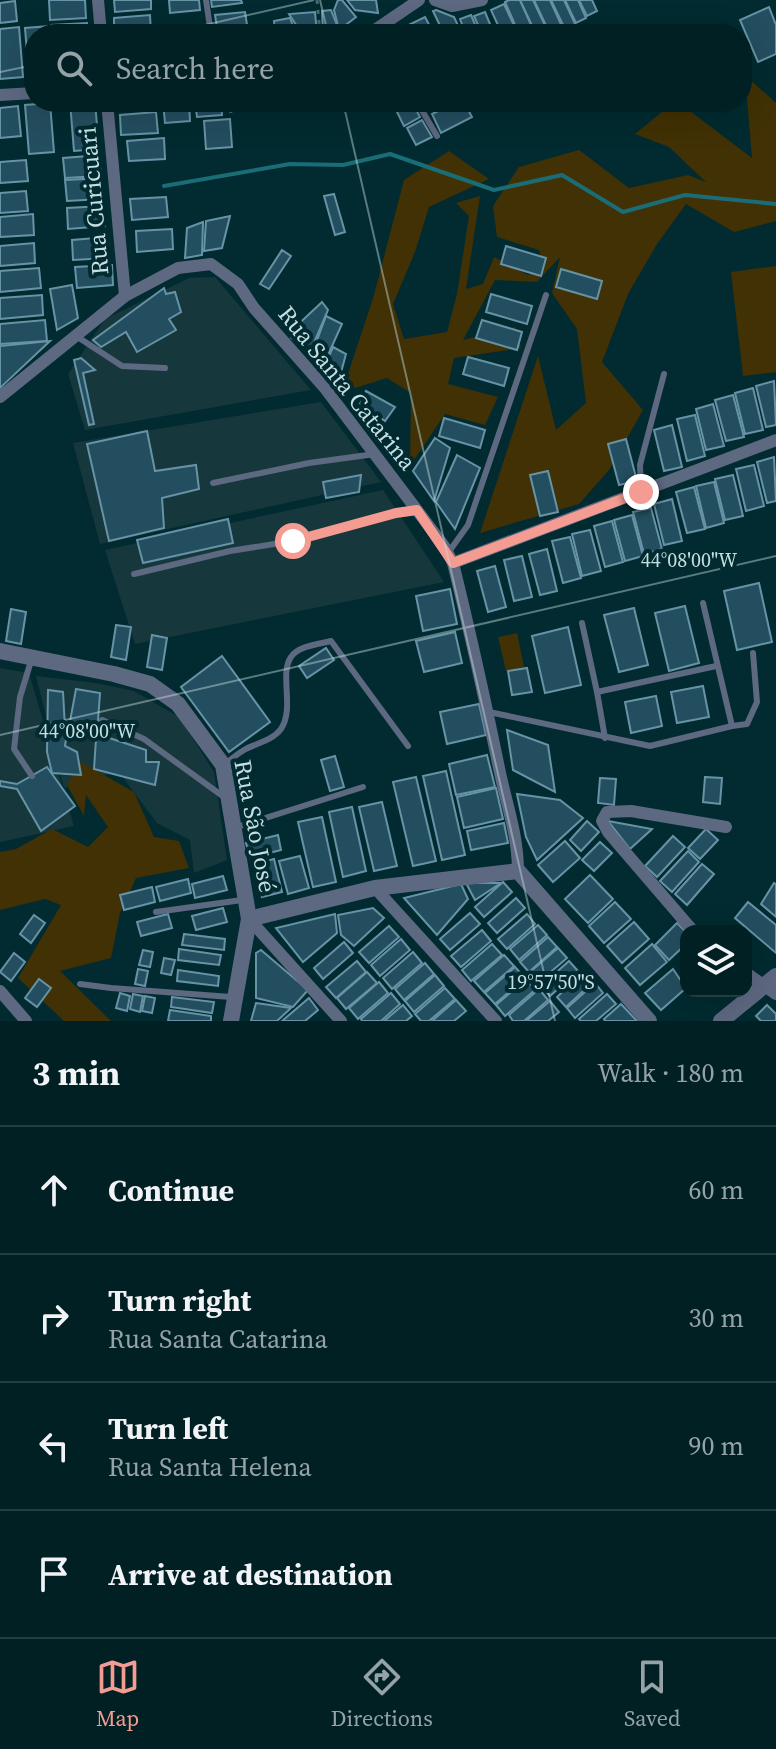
<!DOCTYPE html>
<meta charset="utf-8">
<style>
body{margin:0;font-family:"Source Serif 4",serif;background:#0f2d31;color:#f1f3f6}
.controls{position:absolute;right:24px;bottom:24px;display:grid;overflow:hidden;border-radius:16px;box-shadow:0 8px 32px #0002}
.controls button{width:72px;height:72px;display:grid;place-items:center;padding:0;border:0;border-bottom:2px solid #233e41;background:#012024;color:#f1f3f6;font:40px sans-serif}
.stop{position:absolute;width:24px;height:24px;margin:-18px;border:6px solid #f59c92;border-radius:50%;background:#fff}
.stop.end{background:#f59c92;border-color:#fff;box-shadow:0 2px 8px #0008}
.list{margin:0;padding:0;list-style:none}
h2{display:flex;justify-content:space-between;align-items:center;height:104px;margin:0;padding:0 32px;font-size:34px}
h2 small{font-size:26px;font-weight:400;color:#96a3a6}
.list li{display:grid;grid-template-columns:52px 1fr auto;gap:24px;align-items:center;box-sizing:border-box;height:128px;padding:0 32px;border-top:2px solid #233e41}
.list b{display:block;font-size:30px;white-space:nowrap}
.list p{margin:0;font-size:26px;white-space:nowrap;color:#96a3a6}
.list em{font-size:26px;font-style:normal;color:#96a3a6}
.icon{flex:none;width:44px;height:44px;fill:none;stroke:currentColor;stroke-width:2;stroke-linecap:round;stroke-linejoin:round}
.map{position:relative;flex:none;width:776px;height:1021px;overflow:hidden}
.search{position:absolute;background:#012024;box-shadow:0 8px 32px #0002;left:24px;right:24px;top:24px;height:88px;display:flex;align-items:center;gap:20px;box-sizing:border-box;padding:0 28px;border-radius:32px;color:#96a3a6;font-size:30px}
.sheet{height:616px;background:#012024}
nav{display:flex;justify-content:space-around;align-items:center;box-sizing:border-box;height:112px;border-top:2px solid #233e41;background:#012024;font-size:22px;color:#96a3a6}
nav a{display:grid;justify-items:center;gap:4px}
nav .on{color:#f59c92}
.map>svg:first-child{display:block}
.built{fill:#16383c}
.green{fill:#413104}
.lines{fill:none;stroke-linecap:round;stroke-linejoin:round}
.stream{stroke:#1a6d77;stroke-width:4}
.building{fill:#234e5f;stroke:#6793a6;stroke-width:2}
.path{stroke:#476b70;stroke-width:3;stroke-dasharray:4 6;stroke-linecap:butt}
.service{stroke:#5d6881;stroke-width:6}
.minor{stroke:#5d6881;stroke-width:12}
.tertiary{stroke:#5d6881;stroke-width:16}
.route{stroke:#f59c92;stroke-width:10}
.ticks{fill:none;stroke:#c5dee2;stroke-width:2;stroke-opacity:0.45}
.labels{text-anchor:middle;stroke-width:8;stroke-linejoin:round;paint-order:stroke}
.street-label{font-size:24px;fill:#c5dee2;stroke:#012b30}
.ticks-label{font-size:20px;text-anchor:middle;fill:#c5dee2;stroke:#012b30;stroke-width:8;stroke-linejoin:round;paint-order:stroke}
</style>
<div class="map">
<svg width="776" height="1021" viewBox="0 0 776 1021">
<rect width="100%" height="100%" fill="#012b30"/>
<g class="built">
<polygon points="215,277 311,390 85,430 68,374 105,319 189,278"/>
<polygon points="321,402 381,482 100,544 73,443"/>
<polygon points="383,490 444,582 135,644 105,550"/>
<polygon points="0,668 29,673 74,826 0,842"/>
<polygon points="36,676 96,683 134,691 179,717 214,772 227,860 194,873 190,840 157,823 118,771 64,788"/>
</g>
<g class="green">
<polygon points="745,75 776,103 776,221 734,232 686,204 657,244 628,294 602,362 643,410 609,470 579,504 480,533 538,356 556,430 586,403 577,329 552,293 560,257 537,282 495,280 463,340 515,327 521,348 454,358 448,384 498,397 485,425 445,414 410,466 411,393 387,378 342,392 374,295 404,180 449,151 489,179 429,207 415,252 393,304 404,339 447,332 457,294 469,216 456,203 480,196 466,289 483,284 494,257 528,275 543,265 539,250 497,237 493,206 519,167 579,150 629,188 688,175 706,182 669,147 635,134 674,102 678,102 752,158"/>
<polygon points="776,266 776,372 743,376 731,272"/>
<polygon points="517,633 524,667 506,671 498,637"/>
<polygon points="81,762 134,792 154,837 179,841 189,868 136,878 120,913 111,958 60,971 111,1021 64,1021 18,978 61,905 45,899 0,910 0,852 16,849 52,829 88,847 108,827 86,795 84,816 67,785"/>
</g>
<g class="lines">
<polyline class="stream" points="164,186 290,164 343,165 390,154 494,190 562,175 623,212 685,195 776,204"/>
</g>
<g class="building">
<polygon points="49,0 85,0 86,18 50,20"/>
<polygon points="114,0 151,0 151,9 115,12"/>
<polygon points="169,0 199,0 200,10 170,13"/>
<polygon points="211,0 241,0 242,3 212,7"/>
<polygon points="338,0 342,0 356,17 339,30 334,10"/>
<polygon points="347,0 376,0 378,13 355,10"/>
<polygon points="509,0 520,0 535,34 519,34 505,2"/>
<polygon points="520,0 533,0 549,34 536,34"/>
<polygon points="534,0 550,0 564,31 550,34"/>
<polygon points="551,0 564,0 576,26 566,31"/>
<polygon points="565,0 578,0 586,18 576,23"/>
<polygon points="579,0 592,0 597,11 587,16"/>
<polygon points="15,1 17,21 0,23 0,3"/>
<polygon points="504,4 518,34 502,34 491,10"/>
<polygon points="769,7 776,25 776,54 758,62 740,20"/>
<polygon points="331,10 340,33 323,34 322,11"/>
<polygon points="436,10 454,17 462,34 444,34 433,11"/>
<polygon points="245,12 248,31 218,34 215,15"/>
<polygon points="315,12 317,34 302,34 289,14"/>
<polygon points="485,12 494,34 482,34 474,16"/>
<polygon points="150,15 151,34 114,34 114,18"/>
<polygon points="471,15 479,34 466,34 460,19"/>
<polygon points="425,17 434,34 395,34 394,32"/>
<polygon points="290,18 296,34 275,34 274,21"/>
<polygon points="87,23 88,34 52,34 51,25"/>
<polygon points="49,26 50,34 34,34 34,77 29,78 25,28"/>
<polygon points="19,27 23,77 0,79 0,29"/>
<polygon points="70,102 95,102 99,149 74,151"/>
<polygon points="121,102 152,102 153,109 122,111"/>
<polygon points="163,102 189,102 190,121 165,123"/>
<polygon points="195,102 221,102 222,115 197,117"/>
<polygon points="235,102 260,102 261,108 235,110"/>
<polygon points="407,102 412,102 420,117 404,126 395,108"/>
<polygon points="457,102 464,102 472,117 441,133 432,114"/>
<polygon points="50,103 54,152 29,154 25,105"/>
<polygon points="18,106 21,136 0,138 0,108"/>
<polygon points="156,112 158,133 121,135 120,115"/>
<polygon points="230,119 232,147 206,149 204,121"/>
<polygon points="422,120 432,137 416,145 407,128"/>
<polygon points="164,138 165,159 129,161 127,141"/>
<polygon points="100,155 101,176 65,178 63,158"/>
<polygon points="26,160 28,181 0,183 0,162"/>
<polygon points="102,178 103,199 67,201 65,180"/>
<polygon points="26,191 28,211 0,213 0,193"/>
<polygon points="334,194 345,232 335,235 324,196"/>
<polygon points="166,197 168,217 132,220 130,199"/>
<polygon points="103,206 105,226 68,229 67,208"/>
<polygon points="33,214 34,235 0,237 0,217"/>
<polygon points="230,216 222,248 204,251 206,221"/>
<polygon points="203,222 202,255 185,258 187,228"/>
<polygon points="172,229 173,249 137,252 136,231"/>
<polygon points="108,237 109,258 73,260 72,240"/>
<polygon points="34,243 35,263 0,266 0,246"/>
<polygon points="506,246 546,258 541,276 501,264"/>
<polygon points="282,250 291,256 269,289 260,284"/>
<polygon points="112,265 113,285 77,288 75,267"/>
<polygon points="39,268 41,288 0,292 0,271"/>
<polygon points="561,269 602,281 597,299 556,287"/>
<polygon points="72,285 78,318 57,330 50,289"/>
<polygon points="164,288 166,294 175,292 181,312 169,319 176,330 137,352 126,332 101,347 93,340"/>
<polygon points="491,294 532,306 527,324 486,312"/>
<polygon points="42,295 43,315 0,319 0,298"/>
<polygon points="322,302 328,310 311,350 291,338 290,332"/>
<polygon points="326,316 342,324 328,355 313,351"/>
<polygon points="45,320 47,341 0,344 0,324"/>
<polygon points="482,320 522,332 517,350 476,338"/>
<polygon points="50,341 0,388 0,346"/>
<polygon points="333,347 346,354 337,387 323,370"/>
<polygon points="468,357 509,368 504,386 463,374"/>
<polygon points="81,358 95,370 83,373 94,424 89,425 74,360"/>
<polygon points="774,381 776,425 766,427 756,386"/>
<polygon points="753,388 763,430 745,434 735,393"/>
<polygon points="366,391 395,407 385,421 360,404"/>
<polygon points="733,395 744,437 726,441 715,400"/>
<polygon points="713,404 724,446 706,450 696,409"/>
<polygon points="695,415 705,456 687,461 677,419"/>
<polygon points="444,418 485,430 480,448 439,436"/>
<polygon points="672,425 682,467 664,471 654,430"/>
<polygon points="147,431 155,471 196,465 199,489 162,498 164,528 109,541 87,444"/>
<polygon points="435,438 450,448 434,501 413,471"/>
<polygon points="626,439 637,481 619,485 608,444"/>
<polygon points="457,455 480,468 455,529 436,502"/>
<polygon points="774,457 776,501 767,503 757,462"/>
<polygon points="754,465 764,506 746,511 736,469"/>
<polygon points="548,471 558,512 540,516 530,475"/>
<polygon points="361,475 359,492 326,498 323,482"/>
<polygon points="733,475 743,516 725,520 715,479"/>
<polygon points="714,482 724,523 706,528 696,486"/>
<polygon points="694,487 705,529 687,533 676,492"/>
<polygon points="672,499 682,541 664,545 654,504"/>
<polygon points="651,508 662,549 644,554 633,512"/>
<polygon points="632,515 643,556 625,561 614,520"/>
<polygon points="228,519 233,543 143,563 137,540"/>
<polygon points="612,521 623,562 605,567 594,526"/>
<polygon points="590,530 601,571 582,576 572,534"/>
<polygon points="570,537 581,578 563,583 552,541"/>
<polygon points="547,549 557,591 540,595 529,554"/>
<polygon points="522,556 532,597 514,601 504,560"/>
<polygon points="495,566 506,607 488,612 477,571"/>
<polygon points="759,583 772,642 737,650 724,591"/>
<polygon points="450,589 457,624 423,631 416,596"/>
<polygon points="685,606 699,663 669,671 655,613"/>
<polygon points="634,608 648,665 619,672 604,615"/>
<polygon points="11,609 26,612 21,644 6,641"/>
<polygon points="116,625 131,627 126,660 111,657"/>
<polygon points="568,627 581,685 545,693 532,636"/>
<polygon points="455,632 462,663 424,672 416,641"/>
<polygon points="152,635 167,638 162,670 147,667"/>
<polygon points="326,648 334,660 307,678 299,666"/>
<polygon points="222,656 270,722 229,752 181,687"/>
<polygon points="527,668 532,692 512,695 508,671"/>
<polygon points="703,686 709,717 677,723 671,692"/>
<polygon points="76,689 100,693 97,734 146,750 146,762 159,762 155,785 94,769 96,739 67,732 65,746 77,752 81,775 52,773 47,752 48,690 63,692 65,728 69,727"/>
<polygon points="656,696 662,726 631,733 625,702"/>
<polygon points="479,704 486,735 447,744 440,712"/>
<polygon points="507,730 548,745 555,792 513,770"/>
<polygon points="487,755 495,787 456,795 449,764"/>
<polygon points="335,756 344,787 330,791 321,760"/>
<polygon points="47,767 75,806 41,831 17,789 0,786 0,781 17,784"/>
<polygon points="446,771 465,855 442,860 423,776"/>
<polygon points="416,777 436,861 413,866 393,782"/>
<polygon points="705,777 722,778 720,804 703,802"/>
<polygon points="600,778 616,779 614,805 598,803"/>
<polygon points="496,788 503,819 464,828 457,797"/>
<polygon points="517,794 560,800 583,818 537,860 526,837"/>
<polygon points="382,802 397,866 374,871 359,807"/>
<polygon points="352,807 366,871 343,877 329,812"/>
<polygon points="322,817 336,882 313,887 298,822"/>
<polygon points="587,821 599,832 581,851 570,840"/>
<polygon points="608,821 652,829 630,849"/>
<polygon points="504,823 508,843 471,850 467,831"/>
<polygon points="706,829 718,840 700,859 688,848"/>
<polygon points="278,835 281,850 250,858 246,843"/>
<polygon points="673,836 685,847 657,877 645,866"/>
<polygon points="565,841 580,858 553,882 538,865"/>
<polygon points="600,842 612,853 594,871 582,860"/>
<polygon points="688,851 699,862 672,892 660,881"/>
<polygon points="300,856 309,888 288,894 279,861"/>
<polygon points="274,859 282,892 262,897 253,864"/>
<polygon points="702,864 714,874 687,905 675,894"/>
<polygon points="590,875 613,899 588,923 565,899"/>
<polygon points="223,876 227,890 195,898 192,884"/>
<polygon points="188,879 191,893 160,901 156,887"/>
<polygon points="503,882 512,892 484,917 475,907"/>
<polygon points="466,883 501,883 475,900"/>
<polygon points="774,883 776,884 776,917 761,904"/>
<polygon points="461,884 468,899 437,935 404,898"/>
<polygon points="152,887 155,902 124,910 120,895"/>
<polygon points="516,898 525,908 497,933 488,923"/>
<polygon points="615,902 631,919 604,943 589,926"/>
<polygon points="748,902 776,925 776,953 735,918"/>
<polygon points="223,908 227,922 196,930 192,916"/>
<polygon points="373,908 384,918 354,946 341,935 338,915"/>
<polygon points="470,913 480,924 450,950 440,939"/>
<polygon points="168,914 172,928 141,936 137,922"/>
<polygon points="335,914 337,933 303,962 276,928"/>
<polygon points="527,914 535,924 507,949 498,939"/>
<polygon points="34,915 45,923 31,943 20,934"/>
<polygon points="634,922 649,939 622,963 607,946"/>
<polygon points="677,923 686,932 686,944 669,960 655,945"/>
<polygon points="538,925 547,935 519,960 510,949"/>
<polygon points="389,926 399,937 369,963 359,952"/>
<polygon points="482,930 491,941 461,967 451,956"/>
<polygon points="184,934 225,939 224,950 182,945"/>
<polygon points="548,937 557,947 529,972 520,962"/>
<polygon points="401,939 410,950 380,976 371,965"/>
<polygon points="344,942 353,953 323,979 314,968"/>
<polygon points="492,944 502,955 471,981 462,970"/>
<polygon points="652,944 667,962 640,985 625,968"/>
<polygon points="558,948 567,958 539,982 530,972"/>
<polygon points="179,949 221,955 219,965 178,960"/>
<polygon points="143,950 153,952 150,967 139,965"/>
<polygon points="261,950 308,990 293,1007 256,998 256,953"/>
<polygon points="413,952 422,963 392,989 383,978"/>
<polygon points="14,953 25,962 11,981 0,972"/>
<polygon points="504,955 514,966 484,992 474,981"/>
<polygon points="164,958 175,960 171,975 161,973"/>
<polygon points="357,961 366,972 336,998 326,987"/>
<polygon points="569,961 578,971 550,996 541,986"/>
<polygon points="425,963 434,974 404,1000 395,989"/>
<polygon points="515,967 525,978 495,1004 485,993"/>
<polygon points="138,969 148,971 145,986 135,984"/>
<polygon points="673,969 686,988 661,1010 645,993"/>
<polygon points="178,970 219,976 218,986 177,981"/>
<polygon points="367,972 377,983 346,1009 337,998"/>
<polygon points="584,972 593,982 566,1007 557,997"/>
<polygon points="435,975 444,986 414,1012 405,1001"/>
<polygon points="39,979 51,988 37,1007 25,998"/>
<polygon points="526,979 535,990 505,1016 496,1005"/>
<polygon points="379,982 388,993 358,1019 349,1008"/>
<polygon points="595,983 603,993 575,1018 567,1008"/>
<polygon points="445,988 455,999 429,1021 421,1021 415,1014"/>
<polygon points="539,989 548,1000 524,1021 513,1021 509,1015"/>
<polygon points="120,993 130,996 127,1011 116,1008"/>
<polygon points="391,993 400,1004 381,1021 362,1021 361,1019"/>
<polygon points="133,994 143,996 140,1012 130,1009"/>
<polygon points="607,994 616,1004 596,1021 581,1021 579,1019"/>
<polygon points="145,996 155,998 152,1013 142,1011"/>
<polygon points="172,997 214,1002 212,1013 171,1007"/>
<polygon points="309,998 318,1010 305,1021 282,1021"/>
<polygon points="456,1000 466,1011 454,1021 432,1021"/>
<polygon points="550,1001 559,1012 548,1021 526,1021"/>
<polygon points="256,1003 291,1008 277,1021 251,1021"/>
<polygon points="621,1004 637,1021 605,1021 604,1019"/>
<polygon points="403,1005 412,1016 406,1021 384,1021"/>
<polygon points="767,1005 776,1014 776,1021 761,1021 756,1016"/>
<polygon points="170,1010 211,1016 211,1021 168,1021"/>
</g>
<g class="lines">
<g class="path">
<polyline points="317,0 320,34"/>
<polyline points="229,102 231,113"/>
</g>
<g class="service">
<polyline points="206,0 211,34"/>
<polyline points="417,102 437,136"/>
<polyline points="76,336 122,366 165,368"/>
<polyline points="213,483 309,463 375,454"/>
<polyline points="641,491 640,465 664,374"/>
<polyline points="448,553 468,525 546,295"/>
<polyline points="134,574 230,551 293,541 396,513 415,511"/>
<polyline points="582,623 597,692"/>
<polyline points="31,661 20,697 14,749 32,776"/>
<polyline points="489,712 650,746 732,726 703,603"/>
<polyline points="102,720 144,739 224,797"/>
<polyline points="732,726 747,724 757,702 753,653"/>
<polyline points="605,738 597,692 716,666"/>
<path d="M224,765C230,760 237,754 244,750C256,743 272,741 281,729C295,708 279,674 291,657C298,646 319,644 331,641L408,746"/>
<polyline points="237,827 363,787"/>
<polyline points="156,912 242,900"/>
<polyline points="80,984 111,988 231,997"/>
</g>
<g class="minor">
<polyline points="98,0 101,34"/>
<polyline points="435,0 452,6 482,0"/>
<polyline points="369,34 419,0"/>
<polyline points="0,95 34,93"/>
<polyline points="107,102 125,296"/>
<path d="M0,397L125,296L178,268L211,264L238,284L254,308L324,387L444,546L453,563C470,632 485,700 499,768C506,803 518,835 518,871"/>
<polyline points="453,563 776,440"/>
<polyline points="375,888 496,1021"/>
<polyline points="249,919 341,1021"/>
<polyline points="693,931 608,832 602,821 607,812 631,811 726,827"/>
<polyline points="746,973 776,994"/>
<polyline points="0,991 26,1021"/>
</g>
<g class="tertiary">
<polyline points="0,651 114,674 150,684 178,704 223,765 249,919"/>
<polyline points="231,1021 249,919 375,888 518,871 649,1021"/>
<polyline points="721,1021 776,976"/>
</g>
</g>
<g class="lines">
<polyline class="route" points="293,541 396,513 417,510 453,563 641,492"/>
</g>
<path class="ticks" d="M320,0L328,34M166,34L314,0M0,72L34,65M343,102L555,1021M0,735L776,556"/>
<g class="labels">
<g class="street-label">
<text transform="translate(94 201) rotate(-95)" y="8">Rua Curicuari</text>
<text transform="translate(347 388) rotate(51)" y="8">Rua Santa Catarina</text>
<text transform="translate(255 826) rotate(79)" y="8">Rua São José</text>
</g>
</g>
<g class="ticks-label">
<text x="689" y="567">44°08'00"W</text>
<text x="87" y="738">44°08'00"W</text>
<text x="551" y="989">19°57'50"S</text>
</g>
</svg>
<div class="controls">
<button><svg class="icon" aria-label="layers" viewBox="0 0 24 24"><path d="M12 4l9 5-9 5-9-5zM3 14l9 5 9-5"/></svg></button>
</div>
<div class="stop" style="left:293px;top:541px"></div>
<div class="stop end" style="left:641px;top:492px"></div>
<div class="search"><svg class="icon" aria-label="search" viewBox="0 0 24 24"><circle cx="10" cy="10" r="6"/><path d="M15 15l6 6"/></svg>Search here</div>
</div>
<section class="sheet">
<h2>3 min<small>Walk · 180 m</small></h2>
<ul class="list">
<li><svg class="icon" aria-label="ahead" viewBox="0 0 24 24"><path d="M12 20V5M6 11l6-6 6 6"/></svg><div><b>Continue</b></div><em>60 m</em></li>
<li><svg class="icon" aria-label="right" viewBox="0 0 24 24"><path d="M7 20v-9h11M14 6l5 5-5 5"/></svg><div><b>Turn right</b><p>Rua Santa Catarina</p></div><em>30 m</em></li>
<li><svg class="icon" aria-label="left" viewBox="0 0 24 24"><path d="M17 20v-9H6M10 6l-5 5 5 5"/></svg><div><b>Turn left</b><p>Rua Santa Helena</p></div><em>90 m</em></li>
<li><svg class="icon" aria-label="arrive" viewBox="0 0 24 24"><path d="M6 21V4h12l-3 4 3 4H6"/></svg><div><b>Arrive at destination</b></div></li>
</ul>
</section>
<nav>
<a class="on"><svg class="icon" aria-label="map" viewBox="0 0 24 24"><path d="M3 6l6-2 6 2 6-2v14l-6 2-6-2-6 2zM9 4v14M15 6v14"/></svg>Map</a>
<a><svg class="icon" aria-label="directions" viewBox="0 0 24 24"><path d="M12 3l9 9-9 9-9-9zM9 14v-3h6M13 9l2 2-2 2"/></svg>Directions</a>
<a><svg class="icon" aria-label="saved" viewBox="0 0 24 24"><path d="M7 4h10v16l-5-4-5 4z"/></svg>Saved</a>
</nav>
